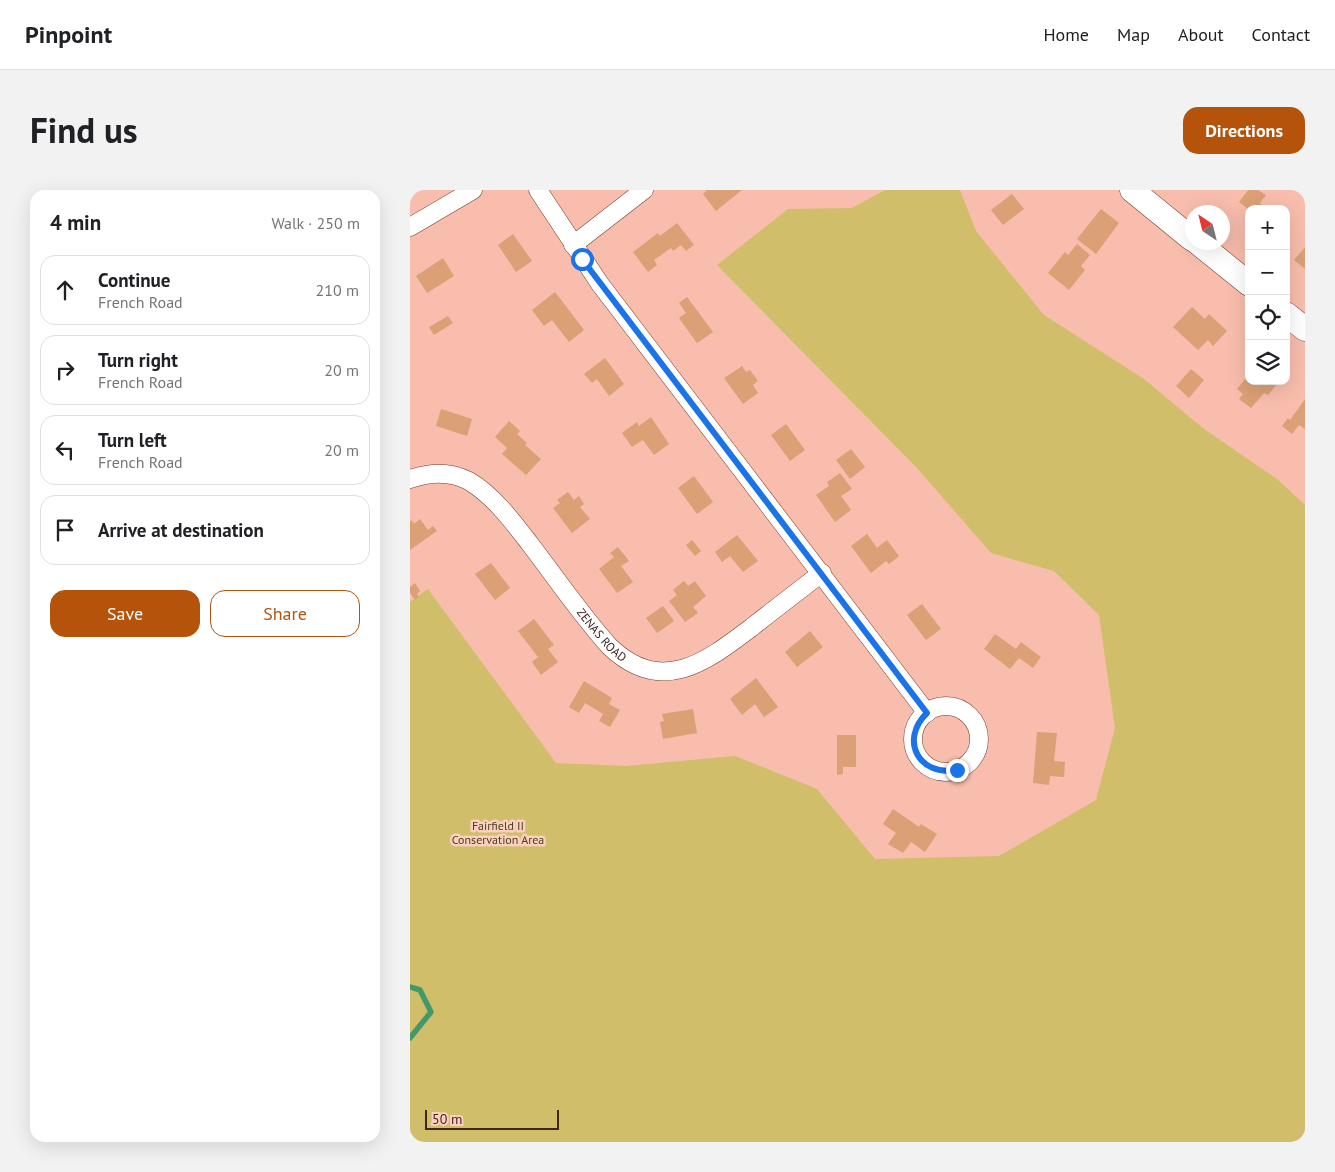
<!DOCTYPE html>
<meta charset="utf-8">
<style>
body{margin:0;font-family:"PT Sans",sans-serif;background:#f2f2f2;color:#202124}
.controls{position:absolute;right:15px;top:15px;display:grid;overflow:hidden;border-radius:10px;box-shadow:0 5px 20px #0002}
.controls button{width:45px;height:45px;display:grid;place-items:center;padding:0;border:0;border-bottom:1px solid #e0e0e0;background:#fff;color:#202124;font:25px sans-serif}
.compass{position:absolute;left:775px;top:15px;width:45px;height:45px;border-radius:50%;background:#fff;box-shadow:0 5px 20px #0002;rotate:325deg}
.scale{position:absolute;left:15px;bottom:12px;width:134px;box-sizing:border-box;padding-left:5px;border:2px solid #42261e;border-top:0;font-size:14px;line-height:18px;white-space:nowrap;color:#42261e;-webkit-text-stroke:4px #fccfc1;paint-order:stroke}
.stop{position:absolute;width:15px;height:15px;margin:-11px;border:4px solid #1a73e8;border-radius:50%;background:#fff}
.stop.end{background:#1a73e8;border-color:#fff;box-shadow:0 1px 5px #0008}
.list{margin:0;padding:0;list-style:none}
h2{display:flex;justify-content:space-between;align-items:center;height:65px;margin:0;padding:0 20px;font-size:21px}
h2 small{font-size:16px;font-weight:400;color:#757577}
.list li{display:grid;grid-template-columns:32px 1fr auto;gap:15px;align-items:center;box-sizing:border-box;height:70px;margin:0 10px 10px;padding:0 10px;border:1px solid #e0e0e0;border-radius:15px}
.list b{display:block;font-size:19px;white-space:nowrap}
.list p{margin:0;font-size:16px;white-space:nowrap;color:#757577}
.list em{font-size:16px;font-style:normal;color:#757577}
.actions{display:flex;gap:10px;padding:15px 20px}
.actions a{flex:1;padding:11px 0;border:1px solid #b45309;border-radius:15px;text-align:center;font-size:18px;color:#b45309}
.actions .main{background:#b45309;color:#fff}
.icon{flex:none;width:28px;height:28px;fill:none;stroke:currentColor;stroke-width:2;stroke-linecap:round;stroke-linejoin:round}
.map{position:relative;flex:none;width:895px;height:952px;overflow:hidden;border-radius:15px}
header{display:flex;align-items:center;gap:30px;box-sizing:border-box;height:70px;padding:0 25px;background:#fff;border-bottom:1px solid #e0e0e0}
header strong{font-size:24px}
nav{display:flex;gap:28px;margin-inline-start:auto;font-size:18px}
.intro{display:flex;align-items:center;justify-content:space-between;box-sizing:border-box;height:120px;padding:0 30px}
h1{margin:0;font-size:35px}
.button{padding:12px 22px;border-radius:15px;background:#b45309;color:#fff;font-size:18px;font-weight:700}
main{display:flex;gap:30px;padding:0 30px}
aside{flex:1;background:#fff;border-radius:15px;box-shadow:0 5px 20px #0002}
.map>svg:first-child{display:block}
.green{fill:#d1be6b}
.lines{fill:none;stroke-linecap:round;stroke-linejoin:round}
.stream{stroke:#44996b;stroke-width:5.5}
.building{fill:#dba075}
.street-casing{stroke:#783a28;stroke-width:19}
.secondary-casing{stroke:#783a28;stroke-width:25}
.street{stroke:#fff;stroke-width:18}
.secondary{stroke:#fff;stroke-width:24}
.route{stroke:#1a73e8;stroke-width:6}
.labels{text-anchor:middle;stroke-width:5;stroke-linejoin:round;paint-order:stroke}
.street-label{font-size:12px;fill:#42261e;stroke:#fccfc1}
.park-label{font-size:12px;fill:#48401b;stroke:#fccfc1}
</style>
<header>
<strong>Pinpoint</strong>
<nav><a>Home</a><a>Map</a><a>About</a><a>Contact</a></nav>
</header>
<div class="intro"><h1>Find us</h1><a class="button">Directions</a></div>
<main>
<aside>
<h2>4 min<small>Walk · 250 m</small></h2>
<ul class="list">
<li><svg class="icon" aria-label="ahead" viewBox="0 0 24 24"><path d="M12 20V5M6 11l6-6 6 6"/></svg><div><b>Continue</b><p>French Road</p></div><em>210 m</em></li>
<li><svg class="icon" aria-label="right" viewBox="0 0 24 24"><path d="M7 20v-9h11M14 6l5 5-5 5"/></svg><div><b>Turn right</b><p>French Road</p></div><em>20 m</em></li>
<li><svg class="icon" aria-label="left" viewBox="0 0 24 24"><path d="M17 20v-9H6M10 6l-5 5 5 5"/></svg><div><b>Turn left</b><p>French Road</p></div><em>20 m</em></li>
<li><svg class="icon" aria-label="arrive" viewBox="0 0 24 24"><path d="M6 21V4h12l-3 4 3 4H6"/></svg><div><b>Arrive at destination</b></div></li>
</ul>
<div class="actions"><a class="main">Save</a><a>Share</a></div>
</aside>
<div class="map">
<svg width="895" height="952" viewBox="0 0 895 952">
<rect width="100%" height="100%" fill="#f8bdac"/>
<polygon class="green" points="475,0 550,0 566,41 634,125 734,189 794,239 867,289 895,315 895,952 0,952 0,412 18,399 146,573 216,576 325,566 407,599 465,669 589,666 686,610 705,538 689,425 644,381 581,363 507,278 307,75 378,19 442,18"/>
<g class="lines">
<polyline class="stream" points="0,797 10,800 21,822 0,848"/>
</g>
<g class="building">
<polygon points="297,0 332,0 306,21 293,4"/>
<polygon points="838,0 848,0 856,5 850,13 857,19 839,20 829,12"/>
<polygon points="602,4 614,19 593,35 581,20"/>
<polygon points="691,19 709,33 686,64 667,49"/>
<polygon points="267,33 284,55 276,61 271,55 263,61 261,58 244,70 247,75 238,82 223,62 248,43 250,46"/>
<polygon points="103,44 122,71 106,82 88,55"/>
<polygon points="667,54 680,65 671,76 675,80 659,100 638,83 655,62 658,65"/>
<polygon points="895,57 895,79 884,70"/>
<polygon points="33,68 44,86 17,103 6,86"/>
<polygon points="145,102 174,140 159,152 142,130 134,136 122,120"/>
<polygon points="277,107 303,142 287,153 269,128 276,123 269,113"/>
<polygon points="782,117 795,129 799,124 817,141 803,156 798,150 788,160 763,137"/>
<polygon points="38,126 43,133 24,145 19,137"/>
<polygon points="195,168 214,194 199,206 187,189 182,193 174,184"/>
<polygon points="332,176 336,182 340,180 348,191 343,195 348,203 333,214 314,188"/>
<polygon points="781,179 794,190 779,208 766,196"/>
<polygon points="837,187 839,191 864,191 867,194 858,205 854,203 841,218 829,209 833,204 827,199"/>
<polygon points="895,209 895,239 889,235 882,244 872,236 878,228 880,230"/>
<polygon points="31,219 62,229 57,246 26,236"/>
<polygon points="241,227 259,254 244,265 233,250 222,257 212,243 227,232 229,236"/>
<polygon points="99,231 110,241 107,244 117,253 115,255 131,269 116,285 92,264 97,258 85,247"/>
<polygon points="376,234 395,260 380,271 361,245"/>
<polygon points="441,259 455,277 440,289 426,270"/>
<polygon points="430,283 442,299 431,306 441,320 425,332 406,305 419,296 417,292"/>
<polygon points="284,286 303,312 287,324 268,298"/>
<polygon points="158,302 164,310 169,306 174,314 170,317 180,329 162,343 143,318 150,313 147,310"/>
<polygon points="10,329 18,340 23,336 27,341 0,360 0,332 2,330 4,334"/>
<polygon points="457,344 467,358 477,350 489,366 479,374 476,371 461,383 441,356"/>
<polygon points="327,345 348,371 333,382 320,366 312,372 305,362"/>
<polygon points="282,350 291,361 285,366 276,355"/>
<polygon points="208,357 219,371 211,376 223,392 207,403 189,379 204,367 200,363"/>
<polygon points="81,373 100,398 85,410 65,384"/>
<polygon points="274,391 278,396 285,391 296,406 283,417 288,423 275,432 259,411 267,405 263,400"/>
<polygon points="5,393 10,401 7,404 9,406 5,410 0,403 0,397"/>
<polygon points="512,414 531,439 516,450 497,425"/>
<polygon points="253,416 264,431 247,443 236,428"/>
<polygon points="124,429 144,455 138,459 148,472 131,485 122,472 128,467 108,441"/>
<polygon points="400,441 413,457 387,477 375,462"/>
<polygon points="585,444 606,459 611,452 631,467 623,478 609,468 600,479 574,459"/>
<polygon points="346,488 368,517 354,527 345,514 332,525 320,509"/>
<polygon points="174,491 202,508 199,514 210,520 200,537 189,531 193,524 175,513 169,523 159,517"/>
<polygon points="283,519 287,543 253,549 250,532 254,531 252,524"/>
<polygon points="627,542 647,543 644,571 655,572 654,587 640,586 639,595 623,593"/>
<polygon points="427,545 446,545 446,577 433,577 433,584 427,585"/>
<polygon points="483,619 509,637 511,634 527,644 515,662 501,652 493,663 478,654 486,643 473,634"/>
</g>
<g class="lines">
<g class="street-casing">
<g id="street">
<polyline points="128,0 190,94 517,523"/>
<polyline points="0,37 63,0"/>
<polyline points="163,55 234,0"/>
<path id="s1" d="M0,289C20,282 40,281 59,291C84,306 103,332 120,354C146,388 171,425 200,457C252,506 296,472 342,437C365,419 388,401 412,383"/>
<circle cx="536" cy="549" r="33"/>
</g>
</g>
<g class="secondary-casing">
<g id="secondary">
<polyline points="722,0 782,49"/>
<polyline points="787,52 839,94"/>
<polyline points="876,124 895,139"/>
</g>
</g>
<use href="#street" class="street"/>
<use href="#secondary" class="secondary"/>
</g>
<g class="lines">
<path class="route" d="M172,69L517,523C489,550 509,587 547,580"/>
</g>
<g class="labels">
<g class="street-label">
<text dy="4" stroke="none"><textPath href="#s1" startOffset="265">ZENAS ROAD</textPath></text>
</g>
<g class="park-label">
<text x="88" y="640">Fairfield II<tspan x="88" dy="14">Conservation Area</tspan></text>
</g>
</g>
</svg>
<div class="controls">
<button>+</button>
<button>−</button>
<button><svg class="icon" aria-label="locate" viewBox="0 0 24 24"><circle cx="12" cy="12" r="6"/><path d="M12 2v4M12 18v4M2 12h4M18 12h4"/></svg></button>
<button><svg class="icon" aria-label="layers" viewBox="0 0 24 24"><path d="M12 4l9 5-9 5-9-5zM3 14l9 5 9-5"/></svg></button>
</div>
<svg class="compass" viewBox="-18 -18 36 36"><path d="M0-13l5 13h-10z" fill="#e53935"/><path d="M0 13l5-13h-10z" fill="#757577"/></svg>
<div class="scale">50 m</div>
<div class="stop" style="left:172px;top:69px"></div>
<div class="stop end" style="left:547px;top:580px"></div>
</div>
</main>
